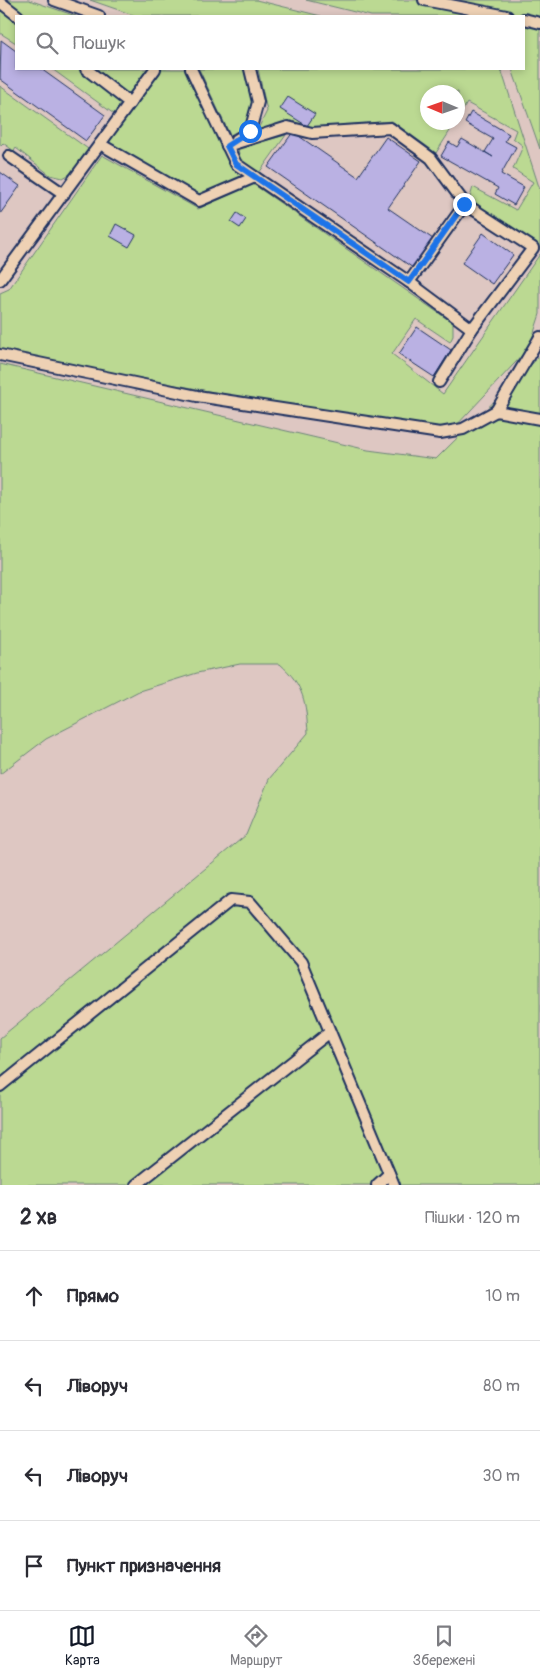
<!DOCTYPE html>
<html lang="uk">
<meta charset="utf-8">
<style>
body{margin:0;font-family:Pangolin,sans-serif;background:#f2f2f3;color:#2b2b33}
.compass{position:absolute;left:420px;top:85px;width:45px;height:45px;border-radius:50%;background:#fff;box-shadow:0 2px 8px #0003;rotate:272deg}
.stop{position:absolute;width:15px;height:15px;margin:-11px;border:4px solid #1a73e8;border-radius:50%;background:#fff}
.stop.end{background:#1a73e8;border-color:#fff;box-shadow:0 1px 5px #0008}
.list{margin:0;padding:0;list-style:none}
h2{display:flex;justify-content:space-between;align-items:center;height:65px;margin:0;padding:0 20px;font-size:21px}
h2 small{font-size:16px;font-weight:400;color:#7c7c81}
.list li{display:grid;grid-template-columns:32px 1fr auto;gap:15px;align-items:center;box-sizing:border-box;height:90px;padding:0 20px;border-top:1px solid #e1e1e2}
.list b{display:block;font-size:19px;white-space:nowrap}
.list em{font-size:16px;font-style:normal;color:#7c7c81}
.icon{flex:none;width:28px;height:28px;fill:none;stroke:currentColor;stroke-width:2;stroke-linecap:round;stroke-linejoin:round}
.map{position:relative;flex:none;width:540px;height:1185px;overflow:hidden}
.search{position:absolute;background:#fff;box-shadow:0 2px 8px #0003;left:15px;right:15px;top:15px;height:55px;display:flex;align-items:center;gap:12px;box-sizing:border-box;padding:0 18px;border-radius:0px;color:#7c7c81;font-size:19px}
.sheet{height:425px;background:#fff}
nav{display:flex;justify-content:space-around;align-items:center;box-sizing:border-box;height:70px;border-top:1px solid #e1e1e2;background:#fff;font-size:14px;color:#7c7c81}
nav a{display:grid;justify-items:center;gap:2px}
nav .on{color:#111827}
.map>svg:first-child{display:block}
.green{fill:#bbd992;stroke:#6b8478}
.building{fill:#bab1e3;stroke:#1b2f5e}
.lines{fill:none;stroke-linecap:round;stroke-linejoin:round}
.service-casing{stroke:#1b2f5e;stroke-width:14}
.service{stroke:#eed1b4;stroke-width:10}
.route{stroke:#1a73e8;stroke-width:6}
</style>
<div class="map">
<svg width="540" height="1185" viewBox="0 0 540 1185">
<rect width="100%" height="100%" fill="#dec7c2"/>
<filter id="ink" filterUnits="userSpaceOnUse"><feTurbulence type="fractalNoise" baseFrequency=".02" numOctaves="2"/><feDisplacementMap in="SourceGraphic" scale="10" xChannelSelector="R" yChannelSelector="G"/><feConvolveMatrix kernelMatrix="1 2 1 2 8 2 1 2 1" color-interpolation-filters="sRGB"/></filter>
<g filter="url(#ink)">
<g class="green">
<polygon points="5,0 29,0 76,16 26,16"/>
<polygon points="90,0 256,0 321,16 136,16"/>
<polygon points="306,0 540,0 540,149 512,69 524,69 524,16 371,16"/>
<polygon points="0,8 16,21 16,43 0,33"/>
<polygon points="52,69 79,69 121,102 114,114"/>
<polygon points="95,69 148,69 129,95"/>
<polygon points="161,69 186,69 232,166 243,177 200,196 107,142"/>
<polygon points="199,69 245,69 253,102 247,126 230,135"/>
<polygon points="258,69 501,69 540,190 540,250 469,201 473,187 516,210 533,182 513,169 523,146 513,138 516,130 467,103 458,118 458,92 428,92 428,122 455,123 436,153 392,121 256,133 267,111"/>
<polygon points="0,86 91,151 73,172 63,178 50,175 16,148 14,151 3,143 0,146"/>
<polygon points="286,135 259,173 240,161 238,148"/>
<polygon points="102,155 198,209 253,184 453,323 453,336 450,342 416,319 392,354 443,394 540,254 540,314 529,348 455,427 427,428 283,405 0,352 0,293 9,289"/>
<path d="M540,356V1185H0V1038L246,835L269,779L308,733C306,703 304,685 280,664H240L197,673L139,691L46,739L0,774V364L368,450L436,459Z"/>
</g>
<g class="building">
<polygon points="1,40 16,51 16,69 41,69 105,115 86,141 0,79"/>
<polygon points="288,97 315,114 307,126 280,109"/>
<polygon points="471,112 509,134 505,141 516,147 501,174 524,187 514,205 495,194 498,188 441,156 449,142 457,147 462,139 493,157 485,152 493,139 465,123"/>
<polygon points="293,132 358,177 386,137 421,161 388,208 433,239 413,268 268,167"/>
<polygon points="0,172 20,186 0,214"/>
<polygon points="237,213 246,219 240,228 231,222"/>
<polygon points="116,224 136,235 129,247 110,236"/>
<polygon points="483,233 513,255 492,284 462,263"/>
<polygon points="417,327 451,350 434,377 399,354"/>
</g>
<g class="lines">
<g class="service-casing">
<g id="service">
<polyline points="54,0 99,16"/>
<polyline points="424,0 507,16"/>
<polyline points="0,2 18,16"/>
<polyline points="524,19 540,23"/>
<polyline points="86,69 130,103"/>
<polyline points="191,69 236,164 409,282 472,329"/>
<polyline points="236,140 250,131 258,102 250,69"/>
<polyline points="100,144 199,201 255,177"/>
<polyline points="227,146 288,127 312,133 390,128 431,158 465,204 533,248 472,329 439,382"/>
<polyline points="9,156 64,194"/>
<polyline points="0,280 155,69"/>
<polyline points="409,282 465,204"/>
<polyline points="540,337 496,411 540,419"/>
<polyline points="0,355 197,396 440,433 463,429 496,411"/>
<polyline points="0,1086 231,900 250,902 301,962 394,1185"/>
<polyline points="136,1185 330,1032"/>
<polyline points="377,1185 389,1174"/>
</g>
</g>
<use href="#service" class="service"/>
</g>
</g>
<g class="lines" filter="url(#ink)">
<polyline class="route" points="250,131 227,146 236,164 409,282 464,204"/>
</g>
</svg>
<svg class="compass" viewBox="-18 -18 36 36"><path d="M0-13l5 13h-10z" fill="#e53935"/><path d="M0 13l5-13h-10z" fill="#7c7c81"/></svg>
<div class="stop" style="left:250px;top:131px"></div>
<div class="stop end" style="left:464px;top:204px"></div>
<div class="search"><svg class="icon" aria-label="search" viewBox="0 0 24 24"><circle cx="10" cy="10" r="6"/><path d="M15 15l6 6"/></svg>Пошук</div>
</div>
<section class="sheet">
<h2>2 хв<small>Пішки · 120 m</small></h2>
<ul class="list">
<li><svg class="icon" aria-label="ahead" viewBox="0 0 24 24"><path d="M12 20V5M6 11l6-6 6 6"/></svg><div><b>Прямо</b></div><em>10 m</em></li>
<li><svg class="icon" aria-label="left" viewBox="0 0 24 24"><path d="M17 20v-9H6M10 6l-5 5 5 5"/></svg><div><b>Ліворуч</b></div><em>80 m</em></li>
<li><svg class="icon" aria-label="left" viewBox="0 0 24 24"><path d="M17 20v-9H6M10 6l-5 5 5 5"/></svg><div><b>Ліворуч</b></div><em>30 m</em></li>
<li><svg class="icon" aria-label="arrive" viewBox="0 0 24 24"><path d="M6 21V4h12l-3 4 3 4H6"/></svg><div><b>Пункт призначення</b></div></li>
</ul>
</section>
<nav>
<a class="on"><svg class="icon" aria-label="map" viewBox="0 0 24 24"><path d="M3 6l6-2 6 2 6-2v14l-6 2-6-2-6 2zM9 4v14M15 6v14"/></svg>Карта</a>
<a><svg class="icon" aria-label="directions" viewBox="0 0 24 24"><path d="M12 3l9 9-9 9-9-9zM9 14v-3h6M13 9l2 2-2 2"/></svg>Маршрут</a>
<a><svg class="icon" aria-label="saved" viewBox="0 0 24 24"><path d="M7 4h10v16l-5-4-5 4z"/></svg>Збережені</a>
</nav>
